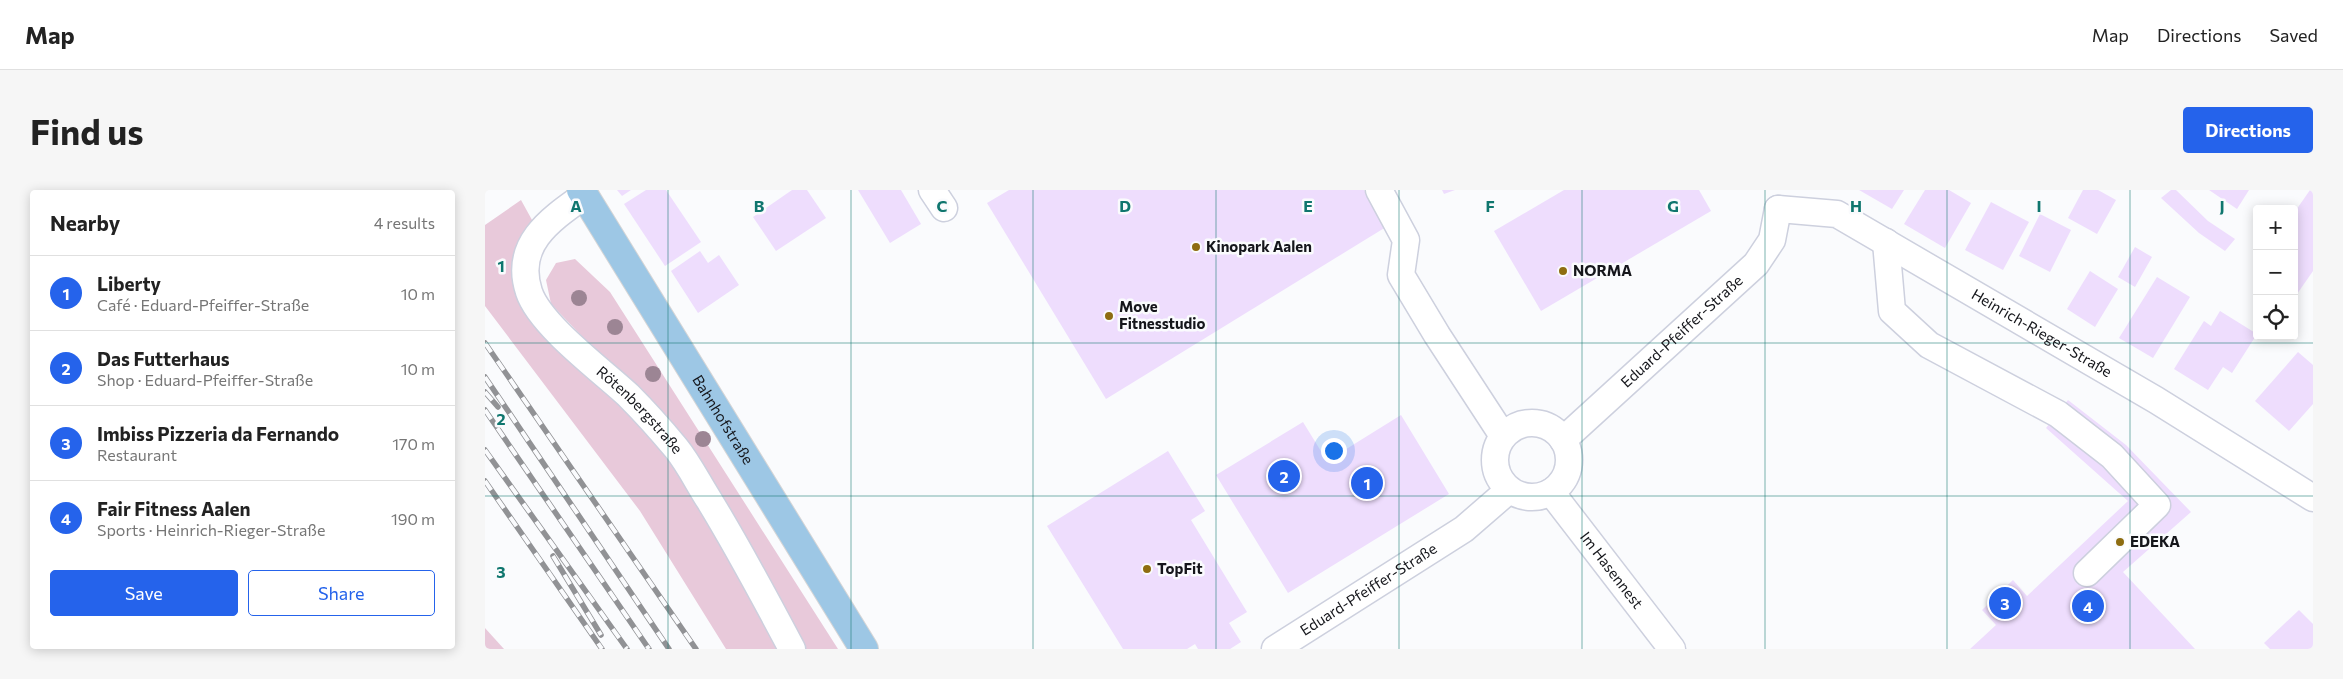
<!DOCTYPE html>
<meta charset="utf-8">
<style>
body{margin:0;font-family:Commissioner,sans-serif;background:#f6f6f6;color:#222}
.controls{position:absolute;right:15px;top:15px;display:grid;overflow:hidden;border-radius:5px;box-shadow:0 2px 12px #0003}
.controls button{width:45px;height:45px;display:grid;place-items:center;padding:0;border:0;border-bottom:1px solid #e0e0e0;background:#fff;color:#222;font:25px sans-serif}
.you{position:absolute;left:848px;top:260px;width:18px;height:18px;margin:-12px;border:4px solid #fff;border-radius:50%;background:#1a73e8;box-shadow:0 0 0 8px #1a73e833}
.badge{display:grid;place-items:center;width:32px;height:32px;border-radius:50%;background:#2563eb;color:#fff;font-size:16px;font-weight:700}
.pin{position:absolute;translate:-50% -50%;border:2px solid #fff;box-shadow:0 1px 5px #0006}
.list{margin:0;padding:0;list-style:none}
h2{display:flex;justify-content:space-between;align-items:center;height:65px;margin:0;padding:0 20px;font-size:21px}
h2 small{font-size:16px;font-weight:400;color:#767676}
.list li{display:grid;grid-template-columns:32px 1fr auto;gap:15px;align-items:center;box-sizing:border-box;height:75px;padding:0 20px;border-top:1px solid #e0e0e0}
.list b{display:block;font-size:19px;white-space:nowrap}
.list p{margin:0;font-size:16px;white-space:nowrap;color:#767676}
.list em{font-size:16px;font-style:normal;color:#767676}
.actions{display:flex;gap:10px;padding:15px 20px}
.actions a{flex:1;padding:11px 0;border:1px solid #2563eb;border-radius:5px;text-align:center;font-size:18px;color:#2563eb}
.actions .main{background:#2563eb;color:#fff}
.icon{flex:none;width:28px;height:28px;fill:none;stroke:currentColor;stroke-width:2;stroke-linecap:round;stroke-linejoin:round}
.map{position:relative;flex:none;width:1828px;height:459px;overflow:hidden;border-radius:5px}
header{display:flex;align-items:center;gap:30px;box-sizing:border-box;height:70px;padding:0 25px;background:#fff;border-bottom:1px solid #e0e0e0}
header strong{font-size:24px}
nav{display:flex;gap:28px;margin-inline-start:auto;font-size:18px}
.intro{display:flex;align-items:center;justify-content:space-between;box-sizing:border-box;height:120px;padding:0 30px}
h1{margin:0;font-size:35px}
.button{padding:12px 22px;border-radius:5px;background:#2563eb;color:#fff;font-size:18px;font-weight:700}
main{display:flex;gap:30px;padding:0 30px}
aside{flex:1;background:#fff;border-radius:5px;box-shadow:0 2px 12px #0003}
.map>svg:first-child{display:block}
.green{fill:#e8c9da}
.building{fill:#eeddfd}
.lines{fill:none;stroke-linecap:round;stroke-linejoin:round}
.minor-casing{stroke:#cdd0de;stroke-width:29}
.major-casing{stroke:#d5d5d6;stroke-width:30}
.minor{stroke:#fff;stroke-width:26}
.major{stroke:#9dc7e5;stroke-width:28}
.rail-casing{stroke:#919295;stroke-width:5.5}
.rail{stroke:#fafbfd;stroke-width:4;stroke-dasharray:11;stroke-linecap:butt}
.tree{fill:#9c8594}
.grid{fill:none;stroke:#0f766e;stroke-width:1;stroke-opacity:0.55}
.poi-dot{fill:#8e6d11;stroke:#fafbfd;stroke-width:2}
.labels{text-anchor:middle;stroke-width:5;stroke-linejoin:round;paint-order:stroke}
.poi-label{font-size:15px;font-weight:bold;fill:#15161b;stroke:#fafbfd;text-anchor:start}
.street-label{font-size:15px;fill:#15161b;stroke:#fafbfd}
.grid-label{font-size:16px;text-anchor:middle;font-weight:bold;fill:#0f766e;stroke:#fafbfd;stroke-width:5;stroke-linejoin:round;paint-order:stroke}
</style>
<header>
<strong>Map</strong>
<nav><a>Map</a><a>Directions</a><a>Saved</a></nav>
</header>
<div class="intro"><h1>Find us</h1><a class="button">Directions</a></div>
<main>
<aside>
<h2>Nearby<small>4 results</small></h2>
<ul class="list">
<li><span class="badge">1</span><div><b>Liberty</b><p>Café · Eduard-Pfeiffer-Straße</p></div><em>10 m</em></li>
<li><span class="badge">2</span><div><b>Das Futterhaus</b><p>Shop · Eduard-Pfeiffer-Straße</p></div><em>10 m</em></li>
<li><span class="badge">3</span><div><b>Imbiss Pizzeria da Fernando</b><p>Restaurant</p></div><em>170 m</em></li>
<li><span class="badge">4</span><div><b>Fair Fitness Aalen</b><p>Sports · Heinrich-Rieger-Straße</p></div><em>190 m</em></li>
</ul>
<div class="actions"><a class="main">Save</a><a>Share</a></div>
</aside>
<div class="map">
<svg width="1828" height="459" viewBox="0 0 1828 459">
<rect width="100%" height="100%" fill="#fafbfd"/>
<g class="green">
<polygon points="36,10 52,39 45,120 177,230 66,114 61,90 71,73 90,69 125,102 353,459 241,459 155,321 0,116 0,35"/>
<polygon points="0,438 19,459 0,459"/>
</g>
<g class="building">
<polygon points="132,0 146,0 137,6"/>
<polygon points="161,0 181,0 216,52 180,76 139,14"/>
<polygon points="307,0 322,0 341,28 291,61 268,27"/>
<polygon points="373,0 416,0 436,34 405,53"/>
<polygon points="524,0 879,0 901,37 621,209 502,13"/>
<polygon points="957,0 970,0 959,4"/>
<polygon points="1079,0 1214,0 1226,21 1056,121 1009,41"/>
<polygon points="1374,0 1419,0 1407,19"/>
<polygon points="1440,0 1464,0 1486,13 1460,58 1419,34"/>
<polygon points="1598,0 1613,0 1631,10 1612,44 1583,28"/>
<polygon points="1686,0 1691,0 1723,31 1750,49 1740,61 1714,43 1676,8"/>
<polygon points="1724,0 1764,0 1752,19"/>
<polygon points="1825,0 1828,1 1828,81 1812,104 1809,102 1809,23"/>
<polygon points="1506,12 1544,32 1518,80 1480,60"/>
<polygon points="1555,24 1586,40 1565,82 1534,66"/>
<polygon points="1650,57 1667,67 1650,97 1633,87"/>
<polygon points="215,61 223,73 234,65 254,95 213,123 186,81"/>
<polygon points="1605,81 1633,99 1610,137 1582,119"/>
<polygon points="1672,87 1705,107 1668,168 1634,148"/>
<polygon points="1735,121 1772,144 1747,183 1738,177 1723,200 1689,179 1719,131 1726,136"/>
<polygon points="1813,162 1828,175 1828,214 1804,241 1770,211"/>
<polygon points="1583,210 1641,255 1706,322 1638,382 1710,459 1485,459 1511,435 1497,420 1528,390 1542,406 1643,311 1561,238"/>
<polygon points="916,225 964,304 803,403 731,285 818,232 842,271"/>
<polygon points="683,261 720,321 706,330 762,422 744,433 756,452 745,459 713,459 710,454 702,459 638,459 562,336"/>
<polygon points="1814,420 1828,434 1828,459 1785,459 1779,453"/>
</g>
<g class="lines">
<g class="minor-casing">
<g id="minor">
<polyline points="447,0 459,18"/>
<polyline points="894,0 921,50 916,85 952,145 1018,246"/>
<path id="s1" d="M100,5C66,29 28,54 44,102C55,135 116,180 143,205C160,222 176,240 191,258C204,274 213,293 224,310C254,359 280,408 307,459"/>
<path id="s2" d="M1293,19L1352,24L1671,210L1828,308"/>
<polyline points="1401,52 1407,121 1444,155 1573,224 1627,266 1672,315 1602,383"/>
<circle cx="1047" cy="270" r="37"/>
<path id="s3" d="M1078,250L1271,74L1287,50L1293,19"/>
<path id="s4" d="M1066,302L1187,459"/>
<path id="s5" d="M790,459L979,339L1024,300"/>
</g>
</g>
<g class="major-casing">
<g id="major">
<path id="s6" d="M96,0L379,459"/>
</g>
</g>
<use href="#minor" class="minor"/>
<use href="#major" class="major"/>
<g class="rail-casing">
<g id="rail">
<polyline points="0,153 211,459"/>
<polyline points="0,187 184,459"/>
<polyline points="0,202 13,217"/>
<polyline points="0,220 164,459"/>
<polyline points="0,260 142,459"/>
<polyline points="0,291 117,459"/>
<polyline points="68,366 116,445"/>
</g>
</g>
<use href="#rail" class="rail"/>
</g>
<g class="tree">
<circle cx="94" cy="108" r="8"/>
<circle cx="130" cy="137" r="8"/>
<circle cx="168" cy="184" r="8"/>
<circle cx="218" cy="249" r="8"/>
</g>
<path class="grid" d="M183,0V459M366,0V459M548,0V459M731,0V459M914,0V459M1097,0V459M1280,0V459M1462,0V459M1645,0V459M0,153H1828M0,306H1828"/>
<g class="poi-dot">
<circle cx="711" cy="57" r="5"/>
<circle cx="1078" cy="81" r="5"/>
<circle cx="624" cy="126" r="5"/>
<circle cx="1635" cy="352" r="5"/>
<circle cx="662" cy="379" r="5"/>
</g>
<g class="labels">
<g class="poi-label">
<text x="721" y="62">Kinopark Aalen</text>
<text x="1088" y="86">NORMA</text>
<text x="634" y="122">Move<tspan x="634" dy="17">Fitnesstudio</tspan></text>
<text x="1645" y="357">EDEKA</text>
<text x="672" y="384">TopFit</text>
</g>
<g class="street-label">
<text dy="5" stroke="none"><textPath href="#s3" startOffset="161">Eduard-Pfeiffer-Straße</textPath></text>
<text dy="5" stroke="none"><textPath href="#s2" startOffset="296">Heinrich-Rieger-Straße</textPath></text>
<text dy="5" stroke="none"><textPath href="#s1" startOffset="285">Rötenbergstraße</textPath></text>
<text dy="5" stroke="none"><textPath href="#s6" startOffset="270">Bahnhofstraße</textPath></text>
<text dy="5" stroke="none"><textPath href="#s4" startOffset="99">Im Hasennest</textPath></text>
<text dy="5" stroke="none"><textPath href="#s5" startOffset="111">Eduard-Pfeiffer-Straße</textPath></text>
</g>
</g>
<g class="grid-label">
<text x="91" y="22">A</text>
<text x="274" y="22">B</text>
<text x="457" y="22">C</text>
<text x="640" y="22">D</text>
<text x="823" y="22">E</text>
<text x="1005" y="22">F</text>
<text x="1188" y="22">G</text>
<text x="1371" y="22">H</text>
<text x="1554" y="22">I</text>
<text x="1737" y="22">J</text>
<text x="16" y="82">1</text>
<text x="16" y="235">2</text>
<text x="16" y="388">3</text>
</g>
</svg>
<div class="controls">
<button>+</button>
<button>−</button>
<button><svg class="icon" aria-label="locate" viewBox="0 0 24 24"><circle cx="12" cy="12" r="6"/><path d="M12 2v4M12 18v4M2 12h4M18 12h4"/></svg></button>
</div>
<div class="you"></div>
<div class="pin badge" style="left:882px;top:293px">1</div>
<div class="pin badge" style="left:799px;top:286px">2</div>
<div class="pin badge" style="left:1520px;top:413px">3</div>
<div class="pin badge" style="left:1603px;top:416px">4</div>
</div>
</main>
